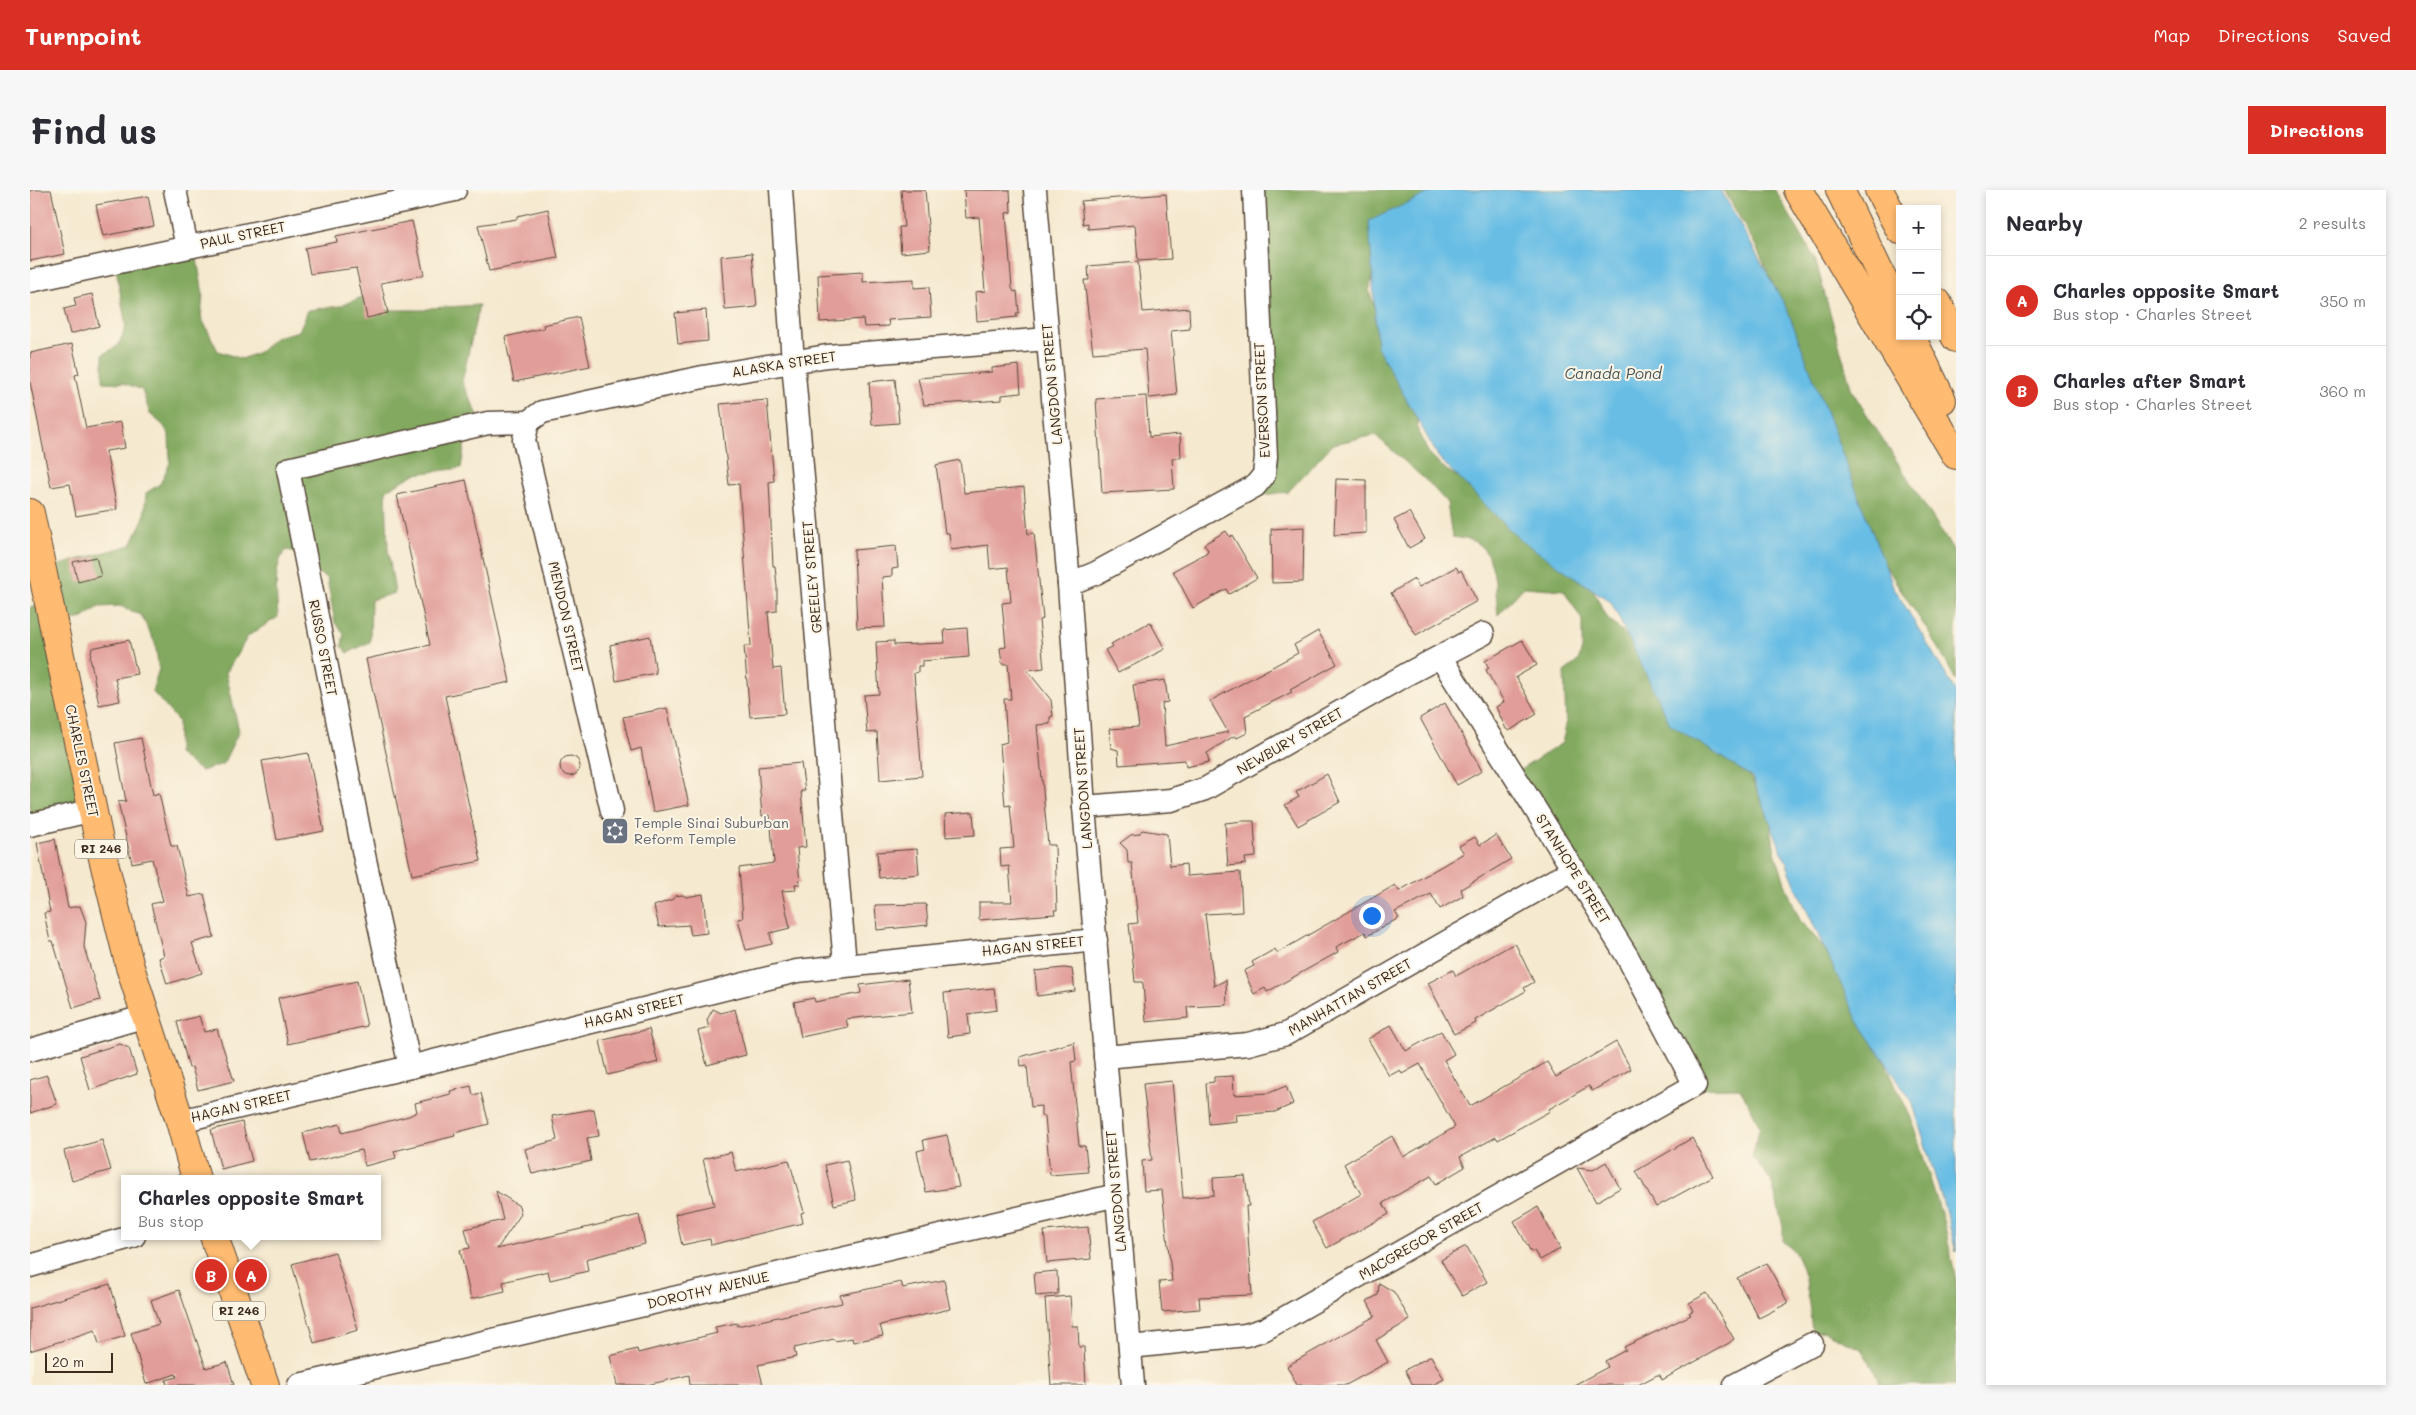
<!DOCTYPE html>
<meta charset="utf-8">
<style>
body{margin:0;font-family:Mali,sans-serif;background:#f7f7f7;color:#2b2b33}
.controls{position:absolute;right:15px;top:15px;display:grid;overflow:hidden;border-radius:0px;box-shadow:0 2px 8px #0003}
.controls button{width:45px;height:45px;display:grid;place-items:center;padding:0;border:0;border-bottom:1px solid #e1e1e2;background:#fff;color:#2b2b33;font:25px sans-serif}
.scale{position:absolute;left:15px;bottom:12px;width:68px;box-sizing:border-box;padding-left:5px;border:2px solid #3b2a1e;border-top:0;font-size:14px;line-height:18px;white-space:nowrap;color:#3b2a1e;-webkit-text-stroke:4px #fcf5e5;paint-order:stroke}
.you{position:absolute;left:1341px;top:725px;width:18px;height:18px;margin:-12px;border:4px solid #fff;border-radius:50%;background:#1a73e8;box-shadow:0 0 0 8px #1a73e833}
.badge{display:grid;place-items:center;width:32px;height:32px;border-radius:50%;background:#d93025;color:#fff;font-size:16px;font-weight:700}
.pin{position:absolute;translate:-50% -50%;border:2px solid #fff;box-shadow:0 1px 5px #0006}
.popup{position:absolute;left:91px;top:985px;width:260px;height:65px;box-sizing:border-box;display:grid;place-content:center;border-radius:0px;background:#fff;filter:drop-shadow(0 1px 4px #0005);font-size:16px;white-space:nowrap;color:#7c7c81}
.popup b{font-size:19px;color:#2b2b33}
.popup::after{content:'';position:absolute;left:50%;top:100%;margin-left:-10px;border:10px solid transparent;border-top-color:#fff}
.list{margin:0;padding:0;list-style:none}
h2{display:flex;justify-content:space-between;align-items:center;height:65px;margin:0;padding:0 20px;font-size:21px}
h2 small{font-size:16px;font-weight:400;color:#7c7c81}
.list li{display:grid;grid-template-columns:32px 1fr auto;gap:15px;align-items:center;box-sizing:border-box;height:90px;padding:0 20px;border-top:1px solid #e1e1e2}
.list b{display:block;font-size:19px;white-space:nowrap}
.list p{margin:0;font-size:16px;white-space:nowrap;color:#7c7c81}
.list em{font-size:16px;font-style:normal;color:#7c7c81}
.icon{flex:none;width:28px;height:28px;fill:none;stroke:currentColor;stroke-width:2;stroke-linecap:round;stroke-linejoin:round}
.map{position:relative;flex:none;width:1926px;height:1195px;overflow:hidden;border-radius:0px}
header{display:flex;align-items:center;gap:30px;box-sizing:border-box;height:70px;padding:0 25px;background:#d93025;color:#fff}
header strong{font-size:24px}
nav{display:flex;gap:28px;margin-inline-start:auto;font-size:18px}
.intro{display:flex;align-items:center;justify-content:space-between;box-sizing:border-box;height:120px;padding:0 30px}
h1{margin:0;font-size:35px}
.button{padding:12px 22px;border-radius:0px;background:#d93025;color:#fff;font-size:18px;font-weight:700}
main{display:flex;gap:30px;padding:0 30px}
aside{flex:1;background:#fff;border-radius:0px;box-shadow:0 2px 8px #0003}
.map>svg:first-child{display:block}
.forest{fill:#82a95f;stroke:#5e6a3e}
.water{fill:#68bde5;stroke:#527482}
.building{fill:#e19d98}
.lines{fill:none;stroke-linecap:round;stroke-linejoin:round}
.minor-casing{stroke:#574739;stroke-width:25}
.major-casing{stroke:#574739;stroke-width:30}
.highway-casing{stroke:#574739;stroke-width:30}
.minor{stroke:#fff;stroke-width:22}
.major{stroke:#ffbb71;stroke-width:28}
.highway{stroke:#ffbb71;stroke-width:28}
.labels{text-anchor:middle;stroke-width:4;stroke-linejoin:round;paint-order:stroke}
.shield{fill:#fcf5e5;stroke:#75675a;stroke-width:1}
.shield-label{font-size:12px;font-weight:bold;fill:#3b2a1e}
.street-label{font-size:14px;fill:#3b2a1e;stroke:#fcf5e5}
.worship-label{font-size:14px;fill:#5b616d;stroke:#fcf5e5;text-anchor:start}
.water-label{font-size:15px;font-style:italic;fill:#48565a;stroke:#fcf5e5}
</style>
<header>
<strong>Turnpoint</strong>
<nav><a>Map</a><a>Directions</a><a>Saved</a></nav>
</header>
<div class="intro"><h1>Find us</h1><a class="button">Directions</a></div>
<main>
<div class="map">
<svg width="1926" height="1195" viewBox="0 0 1926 1195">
<rect width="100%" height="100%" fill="#fcf5e5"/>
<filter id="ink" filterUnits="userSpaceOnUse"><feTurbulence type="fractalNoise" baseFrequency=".02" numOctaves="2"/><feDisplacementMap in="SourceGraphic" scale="10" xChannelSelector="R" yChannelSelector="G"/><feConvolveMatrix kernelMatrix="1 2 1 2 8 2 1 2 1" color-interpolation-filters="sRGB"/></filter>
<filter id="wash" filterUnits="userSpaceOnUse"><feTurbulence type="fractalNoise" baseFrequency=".0096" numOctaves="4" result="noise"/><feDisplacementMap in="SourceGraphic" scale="20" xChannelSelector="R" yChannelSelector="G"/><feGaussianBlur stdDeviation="1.12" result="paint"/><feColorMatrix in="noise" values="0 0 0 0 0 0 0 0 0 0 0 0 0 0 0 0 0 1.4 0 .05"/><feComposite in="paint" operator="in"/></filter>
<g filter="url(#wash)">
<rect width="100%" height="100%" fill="#f5e9cf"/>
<g class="forest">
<path d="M1220,0H1407L1352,38L1339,102L1346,120L1384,183L1388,242L1398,262L1415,279L1456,304L1562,398L1578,429L1638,483L1717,582L1738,617L1745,662L1757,699L1770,730L1798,762L1818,793L1881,928L1914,1033L1926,1090V1195H1850L1843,1178L1831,1159L1794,1141L1782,1142C1779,1118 1778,1064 1753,1052V1036L1741,990L1722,967L1730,936L1710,898L1654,899L1658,893L1484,584L1532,553L1536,536L1534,482L1548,471L1552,459V430L1534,400L1494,397L1468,425C1465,403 1468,365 1445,352C1439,349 1429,348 1422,347L1417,313L1400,294L1345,245L1303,254L1258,302L1214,307L1230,274Z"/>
<polygon points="1694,0 1745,0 1785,69 1822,201 1926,364 1926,491 1910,460 1835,344 1760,133 1727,58"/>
<path d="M165,57L173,104L171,127L188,161L212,169L231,161L246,147L269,141L278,120L310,116L332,107L347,120H394L401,118L449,115L432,192L448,225L441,248L435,253L431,278L385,284L356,300L358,359L365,403L341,410L340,452L318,463L312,456L314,443L305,433L297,388L280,379L274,363L256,360C242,376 247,407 248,427L218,446L196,483L209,541L193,574L171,581L148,564V531L122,501L129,479L125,453L111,425L90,416L69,417L53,428L25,434L59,613L0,629V417L17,414L15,379L101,355L114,327L116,303L130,294L140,273L139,244L133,235L120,224L112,200L94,193L73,192V164L88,156L96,137L85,72Z"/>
</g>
<polygon class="water" points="1405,0 1691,0 1757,119 1863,396 1926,502 1926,1062 1918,1029 1882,911 1828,831 1767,699 1722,587 1640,534 1581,412 1489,349 1409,268 1347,157 1339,31"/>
<g id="blocks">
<g class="building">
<polygon points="0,0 21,0 35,64 0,71"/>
<polygon points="871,0 895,0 900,60 871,63 869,37 874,37"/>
<polygon points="934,0 980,0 981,22 976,23 982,98 984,102 987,101 989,123 986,123 987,127 947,131 945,102 955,101 949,27 936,28"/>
<polygon points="1136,4 1141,69 1108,71 1105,35 1058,39 1058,33 1053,34 1051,11"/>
<polygon points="118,6 124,36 73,46 66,15"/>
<polygon points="518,19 528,68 459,81 448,35 487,29 487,26"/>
<polygon points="382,31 394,85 351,93 358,123 337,128 326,78 280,84 275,58 307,52 306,46"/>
<polygon points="722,63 727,117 695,120 691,66"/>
<polygon points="1108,72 1113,122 1159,118 1160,139 1141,141 1147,205 1119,208 1115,159 1063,163 1054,90 1059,90 1058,76"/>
<polygon points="833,82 833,92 884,89 884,98 899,97 901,127 858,130 859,136 834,137 833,129 790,132 788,85"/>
<polygon points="62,104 69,136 40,144 34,119 46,116 44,108"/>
<polygon points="676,120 678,151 648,154 645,123"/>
<polygon points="549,127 560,176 484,192 475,147 514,138 513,135"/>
<polygon points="42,154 49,184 45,185 56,238 91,232 95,258 76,261 87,319 46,326 40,294 21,297 0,192 0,163"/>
<polygon points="989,175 991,203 972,205 972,210 894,215 888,188 962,182 962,178"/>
<polygon points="865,189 869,233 842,235 839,192"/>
<polygon points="1116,206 1119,247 1150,244 1151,267 1142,268 1144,299 1072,303 1066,209"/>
<polygon points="737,210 744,291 739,292 743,376 745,376 747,397 747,421 738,422 743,479 751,478 755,524 720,527 714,456 721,456 709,294 699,295 690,214"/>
<polygon points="930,270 934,303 994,297 998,344 1004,343 1013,429 1009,430 1014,478 997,480 1021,510 1023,526 1020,527 1020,534 1007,535 1018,655 1025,655 1027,720 1024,720 1025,724 949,730 949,712 982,712 979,676 971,677 970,659 984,658 980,615 975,616 970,554 977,552 974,509 981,509 978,474 972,474 970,458 976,457 972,413 981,412 978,377 960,379 958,355 921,360 919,343 915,343 906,275"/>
<polygon points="1306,289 1336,290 1336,343 1304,345"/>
<polygon points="436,290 480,492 415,506 451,671 382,685 336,469 400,455 367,305"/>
<polygon points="1379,322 1395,349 1379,358 1364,330"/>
<polygon points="1274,337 1273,392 1242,393 1241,339"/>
<polygon points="1196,341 1200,347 1202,345 1227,388 1199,404 1196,399 1163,418 1143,381 1176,363 1178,360 1174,354"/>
<polygon points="866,356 868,378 862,379 862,386 852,387 855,437 827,438 824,360"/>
<polygon points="66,367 71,386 48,392 43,372"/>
<polygon points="1426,377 1429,382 1431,380 1447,411 1386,445 1361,403 1384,389 1389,397"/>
<polygon points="1120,432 1135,459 1088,483 1075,460 1083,456 1081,454"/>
<polygon points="937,438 939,467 892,471 892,476 888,476 888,482 884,483 892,586 850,590 847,542 837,543 834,505 849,504 846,452 864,451 864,455 915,453 914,440"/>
<polygon points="1288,441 1307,474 1260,500 1262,502 1215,526 1217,543 1207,548 1204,546 1177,563 1179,572 1156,577 1155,570 1089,575 1088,560 1081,558 1079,539 1109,537 1103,495 1135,490 1138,512 1132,513 1135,556 1198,542 1180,511 1268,463 1264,455"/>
<polygon points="620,446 626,483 586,491 580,455"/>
<polygon points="99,450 107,484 85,488 90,511 69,515 60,467 62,458"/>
<polygon points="1492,450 1507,475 1486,487 1507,524 1479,541 1476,539 1466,517 1474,512 1456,480 1459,478 1455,471"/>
<polygon points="1415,513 1452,581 1427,595 1390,528"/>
<polygon points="637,518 659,615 623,622 611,558 601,561 593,527"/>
<polygon points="111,548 123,605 129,603 141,656 147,656 159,707 174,704 184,747 162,753 172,783 137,794 129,768 134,766 121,714 133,711 122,669 102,673 88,612 96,611 85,553"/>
<polygon points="278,563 294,641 247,650 232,571"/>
<circle cx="540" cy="576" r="10"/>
<polygon points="771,573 775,601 771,601 776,657 767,658 770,694 765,694 766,700 752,701 760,738 740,743 742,754 716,760 708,729 713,728 709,678 744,673 740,625 732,626 728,577"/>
<polygon points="1297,584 1310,612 1268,636 1255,615 1269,607 1266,602"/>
<polygon points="943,622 945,645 916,647 915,624"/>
<polygon points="1214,631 1224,631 1226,667 1215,668 1216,674 1198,676 1195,633"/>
<polygon points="1112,640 1137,644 1140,676 1156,674 1157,686 1210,682 1212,722 1175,724 1184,796 1196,790 1197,815 1157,817 1158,828 1116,832 1113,794 1112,792 1105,792 1099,734 1108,733 1102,673 1098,673 1097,660 1090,653 1101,645 1109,644"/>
<polygon points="1466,645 1481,669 1431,699 1433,706 1410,719 1401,704 1365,722 1369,728 1337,746 1335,742 1306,757 1308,762 1276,780 1237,802 1235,798 1224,804 1214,781 1224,776 1222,772 1245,759 1247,763 1365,695 1369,701 1434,663 1429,656 1445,647 1450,655"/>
<polygon points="25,649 38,718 50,716 56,732 54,757 70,810 43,818 23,751 20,751 14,723 20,722 7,653"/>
<polygon points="887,659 889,684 849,688 847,662"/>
<polygon points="673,704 677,743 661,745 659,735 629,737 624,716 643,709 645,706 653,705 656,707"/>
<polygon points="896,714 898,735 847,740 845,715"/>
<polygon points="1485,753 1504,792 1494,798 1496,801 1445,830 1446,833 1424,844 1398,793 1423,780 1426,786"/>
<polygon points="1034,778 1042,779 1045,801 1007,806 1005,781"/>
<polygon points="878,789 882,822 816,829 818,837 771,847 764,812 784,808 785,812 831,803 830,795"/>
<polygon points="327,791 337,836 258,854 248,808"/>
<polygon points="964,798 967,820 938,824 940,844 918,847 914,803"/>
<polygon points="683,819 691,823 705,819 716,865 677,875 668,841 679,838 677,830"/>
<polygon points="169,826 174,842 187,839 204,891 168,900 162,877 159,878 147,832"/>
<polygon points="1361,835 1376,861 1411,841 1424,864 1414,870 1440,916 1517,872 1526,887 1586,852 1601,879 1562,901 1559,896 1519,919 1520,921 1468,950 1466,947 1430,967 1435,977 1406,994 1401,986 1353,1013 1359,1024 1297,1058 1282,1032 1331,1004 1314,974 1362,946 1373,967 1425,937 1390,874 1372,884 1370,880 1359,886 1338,849"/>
<polygon points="619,839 628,872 578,885 570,851"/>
<polygon points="1044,852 1046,871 1041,872 1049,956 1055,956 1058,982 1020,985 1015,926 1011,926 1011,916 1001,917 997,875 991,876 990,867"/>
<polygon points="90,854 99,858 107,884 60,900 50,866"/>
<polygon points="17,885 27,914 0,923 0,890"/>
<polygon points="1203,886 1204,905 1239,903 1256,896 1263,914 1245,922 1206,925 1207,931 1179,934 1176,893 1184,892 1184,887"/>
<polygon points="1142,891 1153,1008 1184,1005 1183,988 1215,986 1219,1016 1216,1016 1222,1105 1169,1107 1170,1119 1132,1122 1129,1092 1142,1091 1132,1000 1114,1001 1112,971 1122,970 1113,894"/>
<polygon points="441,896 443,905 451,903 459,934 424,943 425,946 364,961 366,968 335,976 331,960 280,972 273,943 310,934 312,943 379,926 387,922 385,913 421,904 420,901"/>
<polygon points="564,919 569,946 557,948 561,971 502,984 495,959 527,950 522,926"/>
<polygon points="212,932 222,971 191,979 181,940"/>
<polygon points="917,945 929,997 896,1002 887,961 895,959 893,950"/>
<polygon points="1662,948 1683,986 1626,1017 1606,981"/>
<polygon points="72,950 81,980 42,991 34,961"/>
<polygon points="701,962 706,982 759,970 774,1022 771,1023 773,1033 681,1055 680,1049 652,1055 645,1024 684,1015 673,969"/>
<polygon points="817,970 826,1010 804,1015 795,975"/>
<polygon points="1576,972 1590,998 1566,1012 1547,978 1563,980"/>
<polygon points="466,1001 489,1016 491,1024 467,1059 609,1025 615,1054 556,1069 558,1081 520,1090 518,1081 473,1092 475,1101 441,1109 430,1060 440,1058 435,1039 473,1030"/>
<polygon points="1508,1017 1530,1059 1510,1070 1504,1061 1501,1062 1484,1031"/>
<polygon points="1058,1037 1061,1069 1017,1073 1014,1041"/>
<polygon points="1434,1057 1437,1057 1457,1092 1432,1106 1411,1070"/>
<polygon points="305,1062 328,1140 284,1153 262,1074"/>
<polygon points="1737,1073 1758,1113 1729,1128 1707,1088"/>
<polygon points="1027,1081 1028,1104 1006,1106 1004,1083"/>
<polygon points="914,1090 920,1119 850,1135 853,1146 823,1152 822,1148 805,1151 804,1149 764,1158 766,1167 728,1175 733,1195 660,1195 659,1185 617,1195 587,1195 580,1166 607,1159 608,1163 687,1143 685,1137 707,1133 707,1136 812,1113 810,1105 871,1092 873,1098"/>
<polygon points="1349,1093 1364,1102 1380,1130 1346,1150 1358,1172 1316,1195 1267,1195 1257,1176 1345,1126 1337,1111 1348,1105"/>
<polygon points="80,1094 95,1146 69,1154 65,1140 0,1161 0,1118"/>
<polygon points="149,1100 176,1178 197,1172 204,1195 137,1195 136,1190 147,1187 146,1184 116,1194 101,1143 129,1134 121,1110"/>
<polygon points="1677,1103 1704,1149 1699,1153 1632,1190 1630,1185 1627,1185 1608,1195 1544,1195 1578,1177 1575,1171 1596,1160 1594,1157 1661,1125 1659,1123 1663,1121 1659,1113"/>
<polygon points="1040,1106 1042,1136 1048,1136 1049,1157 1054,1157 1056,1195 1021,1195 1015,1108"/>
<polygon points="1401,1166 1414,1189 1403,1195 1383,1195 1375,1180"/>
</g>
</g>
</g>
<g filter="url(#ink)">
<use href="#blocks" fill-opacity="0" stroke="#574739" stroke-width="1"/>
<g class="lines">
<g class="minor-casing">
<g id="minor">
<polyline points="145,0 157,57"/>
<polyline points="751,0 763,172 815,774"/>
<polyline points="1005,0 1039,394 1054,617 1103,1195"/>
<polyline points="0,91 425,0"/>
<polyline points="498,232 512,222 673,187 797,166 1018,149"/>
<polyline points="498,232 494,250 582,621"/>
<polyline points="1039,394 1066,383 1225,296 1234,285 1236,267 1224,0"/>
<polyline points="1054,617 1141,610 1175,599 1377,484 1453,444"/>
<polyline points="0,635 63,620"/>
<polyline points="0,860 116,826"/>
<polyline points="1075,867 1218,854 1256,844 1544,679"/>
<polyline points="380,877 334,665 258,279 458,233 498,232"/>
<polyline points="150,931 380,877 767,781 1066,750"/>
<polyline points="0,1076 104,1046"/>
<polyline points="1100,1157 1216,1145 1235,1139 1665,895 1597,766 1411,468"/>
<polyline points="269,1195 1087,1005"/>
<polyline points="1705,1195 1782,1154"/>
</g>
</g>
<g class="major-casing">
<g id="major">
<polyline points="0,323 71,660 100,777 150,931 166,989"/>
<polyline points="184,1046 235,1195"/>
</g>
</g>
<g class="highway-casing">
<g id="highway">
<polyline points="1768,0 1926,265"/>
<polyline points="1810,0 1870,125"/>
<polyline points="1849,0 1870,40"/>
<polyline points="1907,112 1926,148"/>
<polyline points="1881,146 1912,210"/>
</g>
</g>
<use href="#minor" class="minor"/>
<use href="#major" class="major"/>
<use href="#highway" class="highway"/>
</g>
</g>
<defs>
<g id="synagogue-square" transform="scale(1.4375)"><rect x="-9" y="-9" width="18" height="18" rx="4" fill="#6b7280" stroke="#fcf5e5"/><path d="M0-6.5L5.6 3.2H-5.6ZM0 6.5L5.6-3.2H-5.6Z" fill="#fff"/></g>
</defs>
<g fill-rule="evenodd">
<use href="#synagogue-square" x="585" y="641"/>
</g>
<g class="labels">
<g class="shield">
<rect x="45" y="649.5" width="52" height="19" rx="4"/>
<rect x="183" y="1111.5" width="52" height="19" rx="4"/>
</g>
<g class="shield-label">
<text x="71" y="663">RI 246</text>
<text x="209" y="1125">RI 246</text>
</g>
<g class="street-label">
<text transform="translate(213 45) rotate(-12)" y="5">PAUL STREET</text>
<text transform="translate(754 174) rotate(-9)" y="5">ALASKA STREET</text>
<text transform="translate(1022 194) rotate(-95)" y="5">LANGDON STREET</text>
<text transform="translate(1232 210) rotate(-93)" y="5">EVERSON STREET</text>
<text transform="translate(782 387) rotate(-95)" y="5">GREELEY STREET</text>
<text transform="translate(536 427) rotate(77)" y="5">MENDON STREET</text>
<text transform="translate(293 458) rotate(79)" y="5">RUSSO STREET</text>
<text transform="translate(1260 551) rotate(-30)" y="5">NEWBURY STREET</text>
<text transform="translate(52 571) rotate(78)" y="5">CHARLES STREET</text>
<text transform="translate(1053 598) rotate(-94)" y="5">LANGDON STREET</text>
<text transform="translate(1543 679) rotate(58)" y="5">STANHOPE STREET</text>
<text transform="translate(1003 756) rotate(-6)" y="5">HAGAN STREET</text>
<text transform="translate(1320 807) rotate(-30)" y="5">MANHATTAN STREET</text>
<text transform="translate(604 821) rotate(-14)" y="5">HAGAN STREET</text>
<text transform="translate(211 916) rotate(-13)" y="5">HAGAN STREET</text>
<text transform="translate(1086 1001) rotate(-95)" y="5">LANGDON STREET</text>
<text transform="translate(1391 1051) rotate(-30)" y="5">MACGREGOR STREET</text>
<text transform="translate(678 1100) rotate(-13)" y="5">DOROTHY AVENUE</text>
</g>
<g class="worship-label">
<text x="604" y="638">Temple Sinai Suburban<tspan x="604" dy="16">Reform Temple</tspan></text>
</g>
<g class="water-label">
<text x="1583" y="189">Canada Pond</text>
</g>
</g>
</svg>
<div class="controls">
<button>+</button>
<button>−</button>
<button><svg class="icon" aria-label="locate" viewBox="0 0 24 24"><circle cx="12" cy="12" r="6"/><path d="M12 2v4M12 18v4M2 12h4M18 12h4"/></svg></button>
</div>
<div class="scale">20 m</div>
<div class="you"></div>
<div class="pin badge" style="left:221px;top:1085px">A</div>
<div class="popup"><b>Charles opposite Smart</b>Bus stop</div>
<div class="pin badge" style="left:181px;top:1085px">B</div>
</div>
<aside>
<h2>Nearby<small>2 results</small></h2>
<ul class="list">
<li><span class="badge">A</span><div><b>Charles opposite Smart</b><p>Bus stop · Charles Street</p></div><em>350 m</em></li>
<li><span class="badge">B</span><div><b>Charles after Smart</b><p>Bus stop · Charles Street</p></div><em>360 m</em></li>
</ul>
</aside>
</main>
